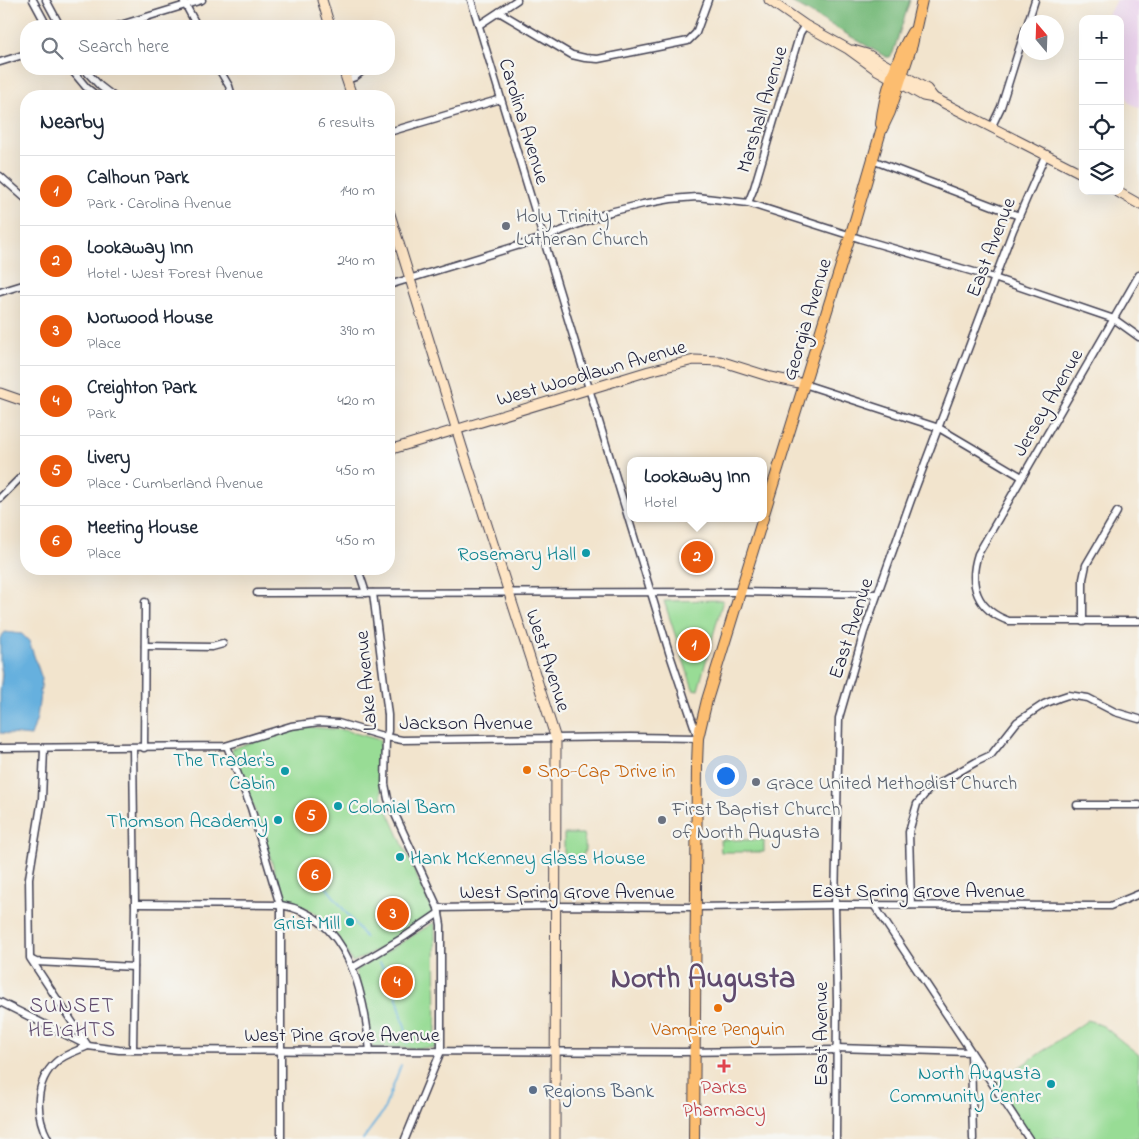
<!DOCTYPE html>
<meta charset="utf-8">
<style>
body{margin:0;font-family:"Indie Flower",sans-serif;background:#f2f2f3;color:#1f2937}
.controls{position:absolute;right:15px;top:15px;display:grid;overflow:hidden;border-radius:10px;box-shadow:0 5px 20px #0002}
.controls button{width:45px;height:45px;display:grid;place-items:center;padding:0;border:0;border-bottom:1px solid #e0e1e3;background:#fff;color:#1f2937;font:25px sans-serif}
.compass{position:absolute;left:1019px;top:15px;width:45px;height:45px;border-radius:50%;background:#fff;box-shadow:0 5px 20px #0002;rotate:341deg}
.you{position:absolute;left:725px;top:775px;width:18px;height:18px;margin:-12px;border:4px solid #fff;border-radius:50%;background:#1a73e8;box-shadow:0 0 0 8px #1a73e833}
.badge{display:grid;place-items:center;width:32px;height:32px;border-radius:50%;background:#ea580c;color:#fff;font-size:16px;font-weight:700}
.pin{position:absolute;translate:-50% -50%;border:2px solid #fff;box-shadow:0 1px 5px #0006}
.popup{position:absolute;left:627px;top:457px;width:140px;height:65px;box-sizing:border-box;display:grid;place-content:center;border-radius:10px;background:#fff;filter:drop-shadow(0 1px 4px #0005);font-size:16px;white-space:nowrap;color:#747a83}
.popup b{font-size:19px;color:#1f2937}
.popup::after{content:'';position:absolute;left:50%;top:100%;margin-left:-10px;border:10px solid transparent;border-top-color:#fff}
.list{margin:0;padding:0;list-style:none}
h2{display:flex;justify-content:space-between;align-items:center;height:65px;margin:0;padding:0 20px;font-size:21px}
h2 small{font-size:16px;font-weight:400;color:#747a83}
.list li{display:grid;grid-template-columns:32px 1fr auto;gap:15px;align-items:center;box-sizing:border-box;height:70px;padding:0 20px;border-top:1px solid #e0e1e3}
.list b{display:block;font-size:19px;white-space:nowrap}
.list p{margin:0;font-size:16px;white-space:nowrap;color:#747a83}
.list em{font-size:16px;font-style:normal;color:#747a83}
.icon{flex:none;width:28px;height:28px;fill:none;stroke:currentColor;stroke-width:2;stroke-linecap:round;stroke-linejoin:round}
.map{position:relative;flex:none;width:1139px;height:1139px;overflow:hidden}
.search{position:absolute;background:#fff;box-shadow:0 5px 20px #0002;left:20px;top:20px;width:375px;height:55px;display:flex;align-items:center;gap:12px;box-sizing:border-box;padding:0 18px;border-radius:20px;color:#747a83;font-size:19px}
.panel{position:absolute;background:#fff;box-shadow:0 5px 20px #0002;left:20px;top:90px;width:375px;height:485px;border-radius:20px}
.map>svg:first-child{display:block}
.built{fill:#ead1ec}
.green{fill:#98dc95;stroke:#5d7f68}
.forest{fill:#7abc7e;stroke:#4e6f5c}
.water{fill:#66b0de;stroke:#44698c}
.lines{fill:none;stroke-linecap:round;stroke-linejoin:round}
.stream{stroke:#66b0de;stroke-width:2}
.street-casing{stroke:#413f51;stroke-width:9}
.secondary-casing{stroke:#413f51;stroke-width:11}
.primary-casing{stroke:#413f51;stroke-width:12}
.street{stroke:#fff;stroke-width:6}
.secondary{stroke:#fee5c5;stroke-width:9}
.primary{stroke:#fcbd6f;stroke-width:10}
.worship-dot{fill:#6b7280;stroke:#f6f6f2;stroke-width:2}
.culture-dot{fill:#0f9aa8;stroke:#f6f6f2;stroke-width:2}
.food-dot{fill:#e8710a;stroke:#f6f6f2;stroke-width:2}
.health-dot{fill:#e0444e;stroke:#f6f6f2;stroke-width:2}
.service-dot{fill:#5c6f8a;stroke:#f6f6f2;stroke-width:2}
.labels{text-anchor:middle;stroke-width:4.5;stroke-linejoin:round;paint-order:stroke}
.street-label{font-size:20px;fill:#22223b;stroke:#f6f6f2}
.worship-label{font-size:20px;fill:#5b616d;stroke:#f6f6f2;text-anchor:start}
.culture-label{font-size:20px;fill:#0d838f;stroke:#f6f6f2;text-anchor:end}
.food-label{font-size:20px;fill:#c56008;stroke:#f6f6f2;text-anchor:start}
.health-label{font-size:20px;fill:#be3a42;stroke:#f6f6f2}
.service-label{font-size:20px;fill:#4e5e75;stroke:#f6f6f2;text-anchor:start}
.neighbourhood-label{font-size:21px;letter-spacing:1px;fill:#604b6e;stroke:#f6f6f2}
.town-label{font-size:30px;font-weight:bold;fill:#604b6e;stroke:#f6f6f2}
</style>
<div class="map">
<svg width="1139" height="1139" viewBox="0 0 1139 1139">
<rect width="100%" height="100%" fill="#f6f6f2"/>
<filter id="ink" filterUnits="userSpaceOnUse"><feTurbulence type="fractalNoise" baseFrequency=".02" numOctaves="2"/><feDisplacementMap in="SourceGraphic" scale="10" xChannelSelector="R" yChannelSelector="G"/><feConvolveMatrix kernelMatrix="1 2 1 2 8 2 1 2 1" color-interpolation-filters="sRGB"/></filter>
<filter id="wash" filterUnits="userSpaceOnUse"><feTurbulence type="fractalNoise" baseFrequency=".0096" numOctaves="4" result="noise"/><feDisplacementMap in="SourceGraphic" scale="20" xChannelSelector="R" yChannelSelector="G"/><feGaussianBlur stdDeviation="1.12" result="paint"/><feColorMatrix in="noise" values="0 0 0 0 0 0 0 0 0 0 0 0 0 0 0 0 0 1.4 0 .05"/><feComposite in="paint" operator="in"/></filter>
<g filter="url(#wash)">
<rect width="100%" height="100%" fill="#f2e4cd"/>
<polygon class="built" points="1116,0 1139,0 1139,108 1128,102 1120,67 1120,19 1109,19 1108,15"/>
<g class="green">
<polygon points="723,600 698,690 693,689 664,601"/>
<path d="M310,727L344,730L380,740L379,775L382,798L433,913C408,930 381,951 352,962C335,929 322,908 284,902L260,824L231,749L287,731Z"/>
<path d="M564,834H583C586,846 587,852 579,861L564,860Z"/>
<polygon points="720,840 764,840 764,852 721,852"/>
<polygon points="435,922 436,1048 372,1048 367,1008 355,971"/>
<polygon points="1088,1020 1103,1026 1139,1055 1139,1139 1031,1139 995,1084"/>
</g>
<polygon class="forest" points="788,0 910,0 893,53 890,57 886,57"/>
<polygon class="water" points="5,632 22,634 29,641 42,679 37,718 31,736 0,733 0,693 2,674 0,661 0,638"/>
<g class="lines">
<g class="stream">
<polyline points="328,859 330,872 324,878 324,884 365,937"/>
<polyline points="380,963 394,987 406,1031 407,1043"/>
<polyline points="363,1139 383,1112 401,1065"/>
</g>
</g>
</g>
<g filter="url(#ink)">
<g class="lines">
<g class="street-casing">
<g id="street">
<polyline points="33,0 47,26"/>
<polyline points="46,0 60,26"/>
<polyline points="183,0 197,26"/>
<polyline points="499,12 572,55 585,58 598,59 688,41 696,33 708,0"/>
<polyline points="1028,22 1035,0"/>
<polyline points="479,25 517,0"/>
<polyline points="117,26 202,0"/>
<polyline points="0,62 26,54"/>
<polyline points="71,69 86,87 97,96"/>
<polyline points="84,69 100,86 113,96"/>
<polyline points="219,69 229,86 232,96"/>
<polyline points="347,80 355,77 365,69"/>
<polyline points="991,128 1001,107 1026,27"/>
<polyline points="389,132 501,99"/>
<polyline points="872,160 1019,216"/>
<polyline points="0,176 26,199"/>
<polyline points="748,203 754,188 800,33 805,25"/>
<path d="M1139,275L978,554C968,585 977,610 1009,621H1139"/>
<polyline points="389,285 543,238 610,212 643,204 671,199 697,197 748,203 861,239 988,276 1114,319 1139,337"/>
<polyline points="0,292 26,284"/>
<polyline points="804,384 939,428 1022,477"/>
<polyline points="0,498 26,472"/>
<polyline points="358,569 366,593"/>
<polyline points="257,593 740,592 877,594"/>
<polyline points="373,593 388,715 388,731 386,737 385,784 388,799 438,908 441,925 441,1051 405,1139"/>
<polyline points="1083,622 1083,579 1086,565 1117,512"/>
<polyline points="145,646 212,647 223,644"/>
<polyline points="227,746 251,808 281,909 281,1139"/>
<polyline points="0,748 225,746 291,726 319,722 338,723 386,737 402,740 630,737 698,738 669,652 471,0"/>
<polyline points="133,748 135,904 133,1050"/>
<polyline points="144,748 145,602"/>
<path d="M44,749L42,799L29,878L30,958L88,1046C77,1051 65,1054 56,1062C34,1082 35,1115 48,1139"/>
<polyline points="1077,805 1139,805"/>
<path d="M135,904L281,905C349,916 364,993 370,1051"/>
<polyline points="874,905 1029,1139"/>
<polyline points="911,905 909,832 917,804 929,789 976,762 991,755 1017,722 1044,704 1059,698 1068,695 1088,698 1115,712 1139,719"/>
<polyline points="438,908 555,906 696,907 835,905 1110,906 1139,894"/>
<polyline points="32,960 36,962 134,967"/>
<polyline points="352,968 404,937 439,913"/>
<polyline points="0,1002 88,1046 119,1050 683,1052 836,1050"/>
<polyline points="836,1048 971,1052 973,1139"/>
<polyline points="836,1139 837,1001 835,905 839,718 864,632 911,500 1013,230 1045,156"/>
</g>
</g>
<g class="secondary-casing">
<g id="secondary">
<polyline points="322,0 330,26"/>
<polyline points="769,0 805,25 848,49 877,70 923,96 934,98 1083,174"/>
<polyline points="853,50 867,54 927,89 934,98"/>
<polyline points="343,69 352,96"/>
<polyline points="1116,191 1139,204"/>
<polyline points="389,211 462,447 556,739 555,1139"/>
<polyline points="0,393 26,402"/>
<polyline points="389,450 649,371 694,360 720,361 771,377 804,384"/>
</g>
</g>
<g class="primary-casing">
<g id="primary">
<path d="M881,124C884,94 897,57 912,32"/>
<polyline points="763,517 856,217 881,131 890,112 912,45 922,0"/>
<polyline points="694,1139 697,764 698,738 707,700 763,518"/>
</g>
</g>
<use href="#street" class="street"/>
<use href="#secondary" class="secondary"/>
<use href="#primary" class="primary"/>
</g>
</g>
<g class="worship-dot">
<circle cx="506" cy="226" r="5"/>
<circle cx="756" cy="782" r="5"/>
<circle cx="662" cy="820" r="5"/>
</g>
<g class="culture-dot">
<circle cx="586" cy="553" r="5"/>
<circle cx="285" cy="771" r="5"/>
<circle cx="338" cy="806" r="5"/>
<circle cx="278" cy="820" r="5"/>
<circle cx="400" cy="857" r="5"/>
<circle cx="350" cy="922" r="5"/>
<circle cx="1051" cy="1084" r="5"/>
</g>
<g class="food-dot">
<circle cx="527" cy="770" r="5"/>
<circle cx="718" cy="1008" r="5"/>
</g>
<path class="health-dot" d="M721.5 1058.5h5v5h5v5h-5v5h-5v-5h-5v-5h5z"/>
<circle class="service-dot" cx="533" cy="1090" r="5"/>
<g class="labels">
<g class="street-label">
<text transform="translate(761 109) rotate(-73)" y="7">Marshall Avenue</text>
<text transform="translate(525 121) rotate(73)" y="7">Carolina Avenue</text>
<text transform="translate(990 247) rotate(-69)" y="7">East Avenue</text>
<text transform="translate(806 319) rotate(-73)" y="7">Georgia Avenue</text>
<text transform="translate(591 372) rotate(-16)" y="7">West Woodlawn Avenue</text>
<text transform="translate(1047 402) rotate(-60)" y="7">Jersey Avenue</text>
<text transform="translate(850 628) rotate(-72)" y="7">East Avenue</text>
<text transform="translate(549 660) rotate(72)" y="7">West Avenue</text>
<text transform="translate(365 681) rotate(-95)" y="7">Lake Avenue</text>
<text x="466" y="729">Jackson Avenue</text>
<text x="918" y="897">East Spring Grove Avenue</text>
<text x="567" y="898">West Spring Grove Avenue</text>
<text x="342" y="1041">West Pine Grove Avenue</text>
<text transform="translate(820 1034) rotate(-90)" y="7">East Avenue</text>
</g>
<g class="worship-label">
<text x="516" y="222">Holy Trinity<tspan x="516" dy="23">Lutheran Church</tspan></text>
<text x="766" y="789">Grace United Methodist Church</text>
<text x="672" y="815">First Baptist Church<tspan x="672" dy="23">of North Augusta</tspan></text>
</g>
<g class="culture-label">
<text x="576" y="560">Rosemary Hall</text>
<text x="275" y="766">The Trader's<tspan x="275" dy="23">Cabin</tspan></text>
<text x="348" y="813" text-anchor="start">Colonial Barn</text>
<text x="268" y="827">Thomson Academy</text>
<text x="410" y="864" text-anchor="start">Hank McKenney Glass House</text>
<text x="340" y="929">Grist Mill</text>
<text x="1041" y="1079">North Augusta<tspan x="1041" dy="23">Community Center</tspan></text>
</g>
<g class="food-label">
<text x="537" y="777">Sno-Cap Drive in</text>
<text x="718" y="1035" text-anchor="middle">Vampire Penguin</text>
</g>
<g class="health-label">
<text x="724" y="1093">Parks<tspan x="724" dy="23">Pharmacy</tspan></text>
</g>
<g class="service-label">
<text x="543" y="1097">Regions Bank</text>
</g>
<g class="neighbourhood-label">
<text x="72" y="1012">SUNSET<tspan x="72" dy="24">HEIGHTS</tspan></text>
</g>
<g class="town-label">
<text x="703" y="987">North Augusta</text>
</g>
</g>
</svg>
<div class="controls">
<button>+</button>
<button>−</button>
<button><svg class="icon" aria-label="locate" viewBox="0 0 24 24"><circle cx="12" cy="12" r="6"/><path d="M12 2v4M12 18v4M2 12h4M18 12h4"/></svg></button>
<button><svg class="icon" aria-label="layers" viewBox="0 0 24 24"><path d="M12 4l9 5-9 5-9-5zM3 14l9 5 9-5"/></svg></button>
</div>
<svg class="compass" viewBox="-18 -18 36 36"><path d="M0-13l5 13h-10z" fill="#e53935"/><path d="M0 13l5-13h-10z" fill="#747a83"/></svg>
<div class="you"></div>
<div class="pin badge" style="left:694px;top:645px">1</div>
<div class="pin badge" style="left:697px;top:557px">2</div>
<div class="popup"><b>Lookaway Inn</b>Hotel</div>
<div class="pin badge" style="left:393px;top:914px">3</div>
<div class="pin badge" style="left:397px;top:982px">4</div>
<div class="pin badge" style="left:311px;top:816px">5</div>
<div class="pin badge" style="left:315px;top:875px">6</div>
<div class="search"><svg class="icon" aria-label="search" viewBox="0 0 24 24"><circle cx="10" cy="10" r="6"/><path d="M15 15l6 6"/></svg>Search here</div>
<section class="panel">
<h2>Nearby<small>6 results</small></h2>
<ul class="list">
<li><span class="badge">1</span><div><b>Calhoun Park</b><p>Park · Carolina Avenue</p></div><em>140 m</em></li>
<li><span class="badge">2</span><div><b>Lookaway Inn</b><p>Hotel · West Forest Avenue</p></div><em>240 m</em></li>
<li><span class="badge">3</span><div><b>Norwood House</b><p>Place</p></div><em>390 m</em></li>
<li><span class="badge">4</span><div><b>Creighton Park</b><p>Park</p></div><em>420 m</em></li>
<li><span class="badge">5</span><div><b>Livery</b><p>Place · Cumberland Avenue</p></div><em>450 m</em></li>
<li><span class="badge">6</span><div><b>Meeting House</b><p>Place</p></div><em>450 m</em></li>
</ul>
</section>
</div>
